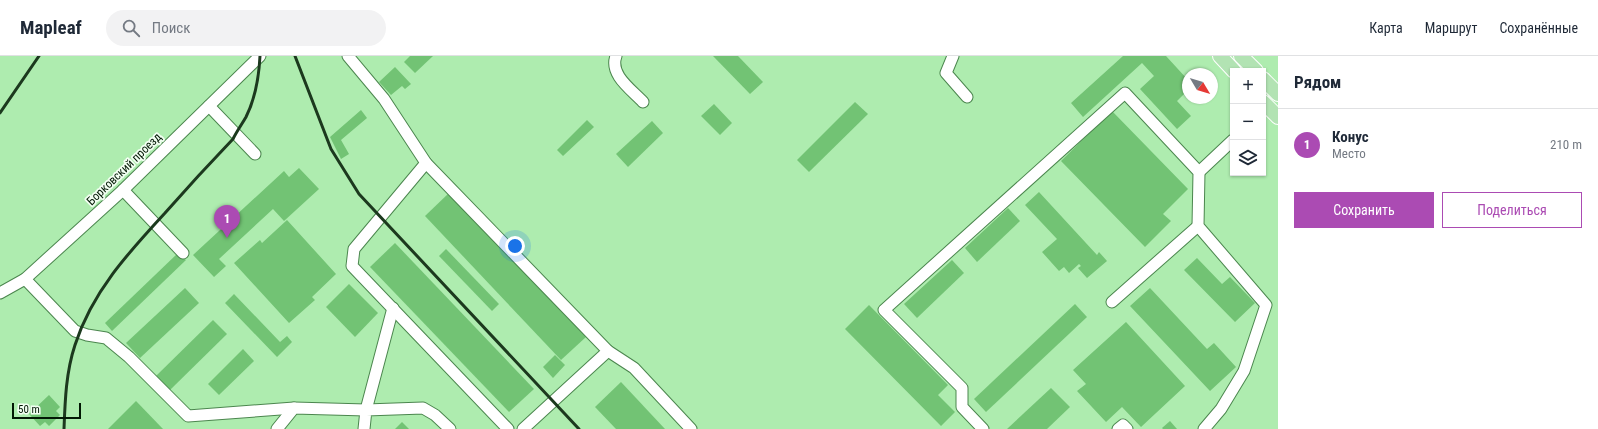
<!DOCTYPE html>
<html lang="ru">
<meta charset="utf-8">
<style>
body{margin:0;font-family:"Roboto Condensed",sans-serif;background:#f2f2f3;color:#1f2937}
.controls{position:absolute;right:12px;top:12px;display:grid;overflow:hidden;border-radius:0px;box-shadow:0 1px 3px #0004}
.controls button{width:36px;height:36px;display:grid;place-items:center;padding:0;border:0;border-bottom:1px solid #e0e1e3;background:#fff;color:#1f2937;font:20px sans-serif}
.compass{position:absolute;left:1182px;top:12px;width:36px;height:36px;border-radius:50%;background:#fff;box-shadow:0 1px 3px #0004;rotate:128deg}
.scale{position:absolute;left:12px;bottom:10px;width:69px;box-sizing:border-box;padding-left:4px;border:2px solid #021804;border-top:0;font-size:11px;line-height:14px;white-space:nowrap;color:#021804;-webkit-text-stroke:3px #f2fff2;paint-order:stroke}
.you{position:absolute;left:515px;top:190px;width:14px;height:14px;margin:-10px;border:3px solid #fff;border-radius:50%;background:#1a73e8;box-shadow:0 0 0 6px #1a73e833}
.badge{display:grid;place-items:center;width:26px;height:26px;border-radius:50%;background:#ab4bb3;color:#fff;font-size:13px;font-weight:700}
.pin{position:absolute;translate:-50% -33px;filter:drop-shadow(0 1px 2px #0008)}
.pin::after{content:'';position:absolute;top:21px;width:14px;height:12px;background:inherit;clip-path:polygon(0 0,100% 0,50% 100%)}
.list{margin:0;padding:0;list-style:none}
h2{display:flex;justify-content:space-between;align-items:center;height:52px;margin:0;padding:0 16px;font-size:17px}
h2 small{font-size:13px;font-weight:400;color:#747a83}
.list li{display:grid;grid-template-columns:26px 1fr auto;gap:12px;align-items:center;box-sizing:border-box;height:72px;padding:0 16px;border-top:1px solid #e0e1e3}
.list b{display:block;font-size:15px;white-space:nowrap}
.list p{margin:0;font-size:13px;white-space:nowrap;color:#747a83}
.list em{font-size:13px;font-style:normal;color:#747a83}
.actions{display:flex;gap:8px;padding:12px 16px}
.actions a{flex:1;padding:9px 0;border:1px solid #ab4bb3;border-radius:0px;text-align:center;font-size:14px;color:#ab4bb3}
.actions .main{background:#ab4bb3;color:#fff}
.icon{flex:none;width:22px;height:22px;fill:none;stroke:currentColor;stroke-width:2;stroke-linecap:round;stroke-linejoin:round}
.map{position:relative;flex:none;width:1278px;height:373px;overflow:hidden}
header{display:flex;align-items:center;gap:24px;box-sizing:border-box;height:56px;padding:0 20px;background:#fff;border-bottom:1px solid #e0e1e3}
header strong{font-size:19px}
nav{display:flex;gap:22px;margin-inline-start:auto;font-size:14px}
.search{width:280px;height:36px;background:#f2f2f3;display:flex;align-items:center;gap:10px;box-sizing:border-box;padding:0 14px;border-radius:22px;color:#747a83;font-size:15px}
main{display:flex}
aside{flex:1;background:#fff}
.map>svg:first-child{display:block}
.building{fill:#72c374}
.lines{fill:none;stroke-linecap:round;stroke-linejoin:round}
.minor-casing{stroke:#4b864e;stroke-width:13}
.major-casing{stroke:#fff;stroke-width:16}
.minor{stroke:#fff;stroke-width:11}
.major{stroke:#b2e3b3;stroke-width:14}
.rail{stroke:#1c391e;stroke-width:3}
.labels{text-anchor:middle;stroke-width:3.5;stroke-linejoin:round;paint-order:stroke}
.street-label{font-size:12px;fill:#021804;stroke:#f2fff2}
</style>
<header>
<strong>Mapleaf</strong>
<div class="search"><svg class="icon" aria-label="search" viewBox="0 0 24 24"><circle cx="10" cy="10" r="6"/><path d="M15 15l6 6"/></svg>Поиск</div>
<nav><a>Карта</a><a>Маршрут</a><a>Сохранённые</a></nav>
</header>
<main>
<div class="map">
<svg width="1278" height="373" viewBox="0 0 1278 373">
<rect width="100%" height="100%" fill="#aeecaf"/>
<g class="building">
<polygon points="410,0 433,0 415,17 404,6"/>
<polygon points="713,0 738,0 763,26 750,38"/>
<polygon points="1123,0 1166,0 1188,24 1188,34 1177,45 1191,60 1177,73 1140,33 1154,20 1142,7 1083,61 1071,47"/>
<polygon points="395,11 411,28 405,33 402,30 391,39 379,26"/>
<polygon points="855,46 868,58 809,116 797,104"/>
<polygon points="714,48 732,67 720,79 701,60"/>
<polygon points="361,54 367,62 341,84 349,98 341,103 330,81"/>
<polygon points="1112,55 1188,133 1163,158 1171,165 1145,191 1061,105"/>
<polygon points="587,64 594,71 563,100 557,94"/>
<polygon points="652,65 663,77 628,111 616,98"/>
<polygon points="299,112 319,133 284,165 273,153 219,203 226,210 214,221 193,199 284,115 289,121"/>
<polygon points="450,136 586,281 561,304 425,160"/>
<polygon points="1039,136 1097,199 1099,196 1107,205 1087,222 1078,212 1081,210 1079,208 1069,217 1064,211 1059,215 1042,196 1057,183 1025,149"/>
<polygon points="1008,152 1020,165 977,206 965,192"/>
<polygon points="287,164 336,218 312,241 315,244 289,267 234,207 260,184 262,187"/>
<polygon points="395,187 534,333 509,356 370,211"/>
<polygon points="446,193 499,248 492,255 439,200"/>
<polygon points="178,197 186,204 112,275 105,267"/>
<polygon points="1197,202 1222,228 1230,221 1255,247 1235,266 1184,214"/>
<polygon points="952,204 964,217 917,262 904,248"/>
<polygon points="349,228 378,257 355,281 326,251"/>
<polygon points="185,232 199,247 140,302 126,287"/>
<polygon points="1150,232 1207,293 1214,287 1236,311 1210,335 1130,250"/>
<polygon points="234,238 280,286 287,280 292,286 277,301 225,247"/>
<polygon points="1075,248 1087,261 986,356 974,343"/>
<polygon points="869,249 948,329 938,339 955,356 941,370 845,273"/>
<polygon points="213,264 227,278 170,334 156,320"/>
<polygon points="1126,266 1185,330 1141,371 1122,351 1106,366 1077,335 1086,328 1073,314"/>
<polygon points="243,293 254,305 219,339 208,328"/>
<polygon points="555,299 565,309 553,322 543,311"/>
<polygon points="621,326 665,373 616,373 595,351"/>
<polygon points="1051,332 1070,351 1047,373 1007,373"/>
<polygon points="49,339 60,351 56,355 60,359 49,370 45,366 40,370 29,358"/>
<polygon points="136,345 163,373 108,373"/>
<polygon points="1170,365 1177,373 1163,373 1162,372"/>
<polygon points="402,366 409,373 395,373"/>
</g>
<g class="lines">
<g class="minor-casing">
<g id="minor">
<polyline points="348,0 384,43 426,107 354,193 352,210 508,373"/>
<path d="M616,0C609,19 632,34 643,46"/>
<polyline points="953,0 946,17 967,41"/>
<polyline points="209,50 255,98"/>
<polyline points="426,107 608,295 523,373"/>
<polyline points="1199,116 1233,84"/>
<polyline points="123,134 183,197"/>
<polyline points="25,223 75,275 87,279 106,282 129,301 188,360 294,352"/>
<polyline points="0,237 25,223 123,134 260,0"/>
<polyline points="1112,246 1198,170"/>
<polyline points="608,295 634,312 691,373"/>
<polyline points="277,373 294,352 366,354 393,252"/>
<polyline points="364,373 366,354 423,352 435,359 450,373"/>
<polyline points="983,373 962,351 962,332 884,254 1125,37 1199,116 1198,170 1266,249 1244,315 1221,353 1204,373"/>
<polyline points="1118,373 1123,369 1127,373"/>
</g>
</g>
<g class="major-casing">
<g id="major">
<polyline points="1220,0 1234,15"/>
<polyline points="1241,0 1256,15"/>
<polyline points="1263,23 1278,38"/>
<polyline points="1263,46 1278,61"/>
</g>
</g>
<use href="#minor" class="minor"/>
<use href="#major" class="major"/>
<g class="rail">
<polyline points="295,0 331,93 359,138 579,373"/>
<polyline points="0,57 39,0"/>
<path d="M64,373C65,345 66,316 75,289C92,236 128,197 165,157C187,132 210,107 233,83C237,75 242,68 246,61C255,43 259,20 260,0"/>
</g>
</g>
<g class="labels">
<g class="street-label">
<text transform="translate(124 113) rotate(-44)" y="4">Борковский проезд</text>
</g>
</g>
</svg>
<div class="controls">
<button>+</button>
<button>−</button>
<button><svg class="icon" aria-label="layers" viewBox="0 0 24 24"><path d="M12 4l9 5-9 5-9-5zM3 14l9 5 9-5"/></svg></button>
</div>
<svg class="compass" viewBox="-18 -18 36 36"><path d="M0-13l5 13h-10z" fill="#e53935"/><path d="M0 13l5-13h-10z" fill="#747a83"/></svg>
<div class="scale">50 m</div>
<div class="you"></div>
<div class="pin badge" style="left:227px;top:182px">1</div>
</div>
<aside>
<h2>Рядом<small></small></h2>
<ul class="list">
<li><span class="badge">1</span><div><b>Конус</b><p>Место</p></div><em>210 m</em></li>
</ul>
<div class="actions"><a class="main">Сохранить</a><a>Поделиться</a></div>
</aside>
</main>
